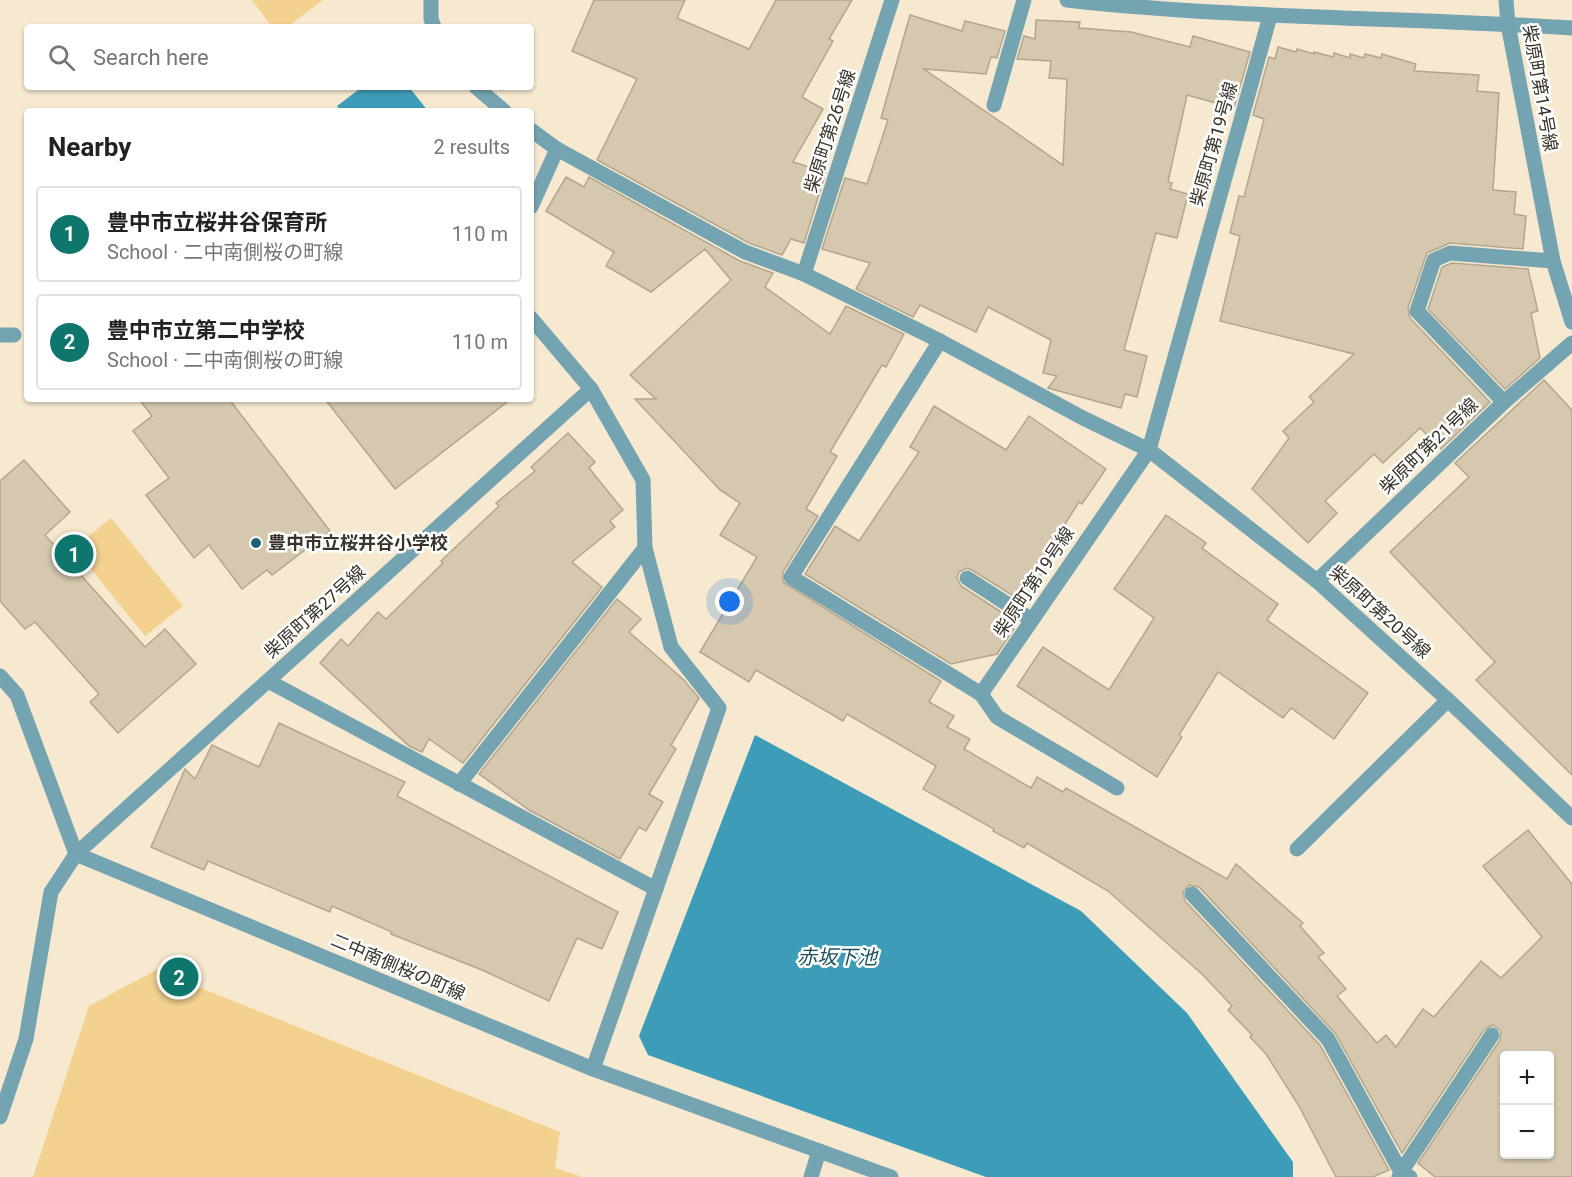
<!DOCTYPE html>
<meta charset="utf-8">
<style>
body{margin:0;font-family:Roboto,"Noto Sans JP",sans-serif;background:#f6f6f6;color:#222}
.controls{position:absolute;right:18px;bottom:18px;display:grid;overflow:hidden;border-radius:6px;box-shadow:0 2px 4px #0004}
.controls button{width:54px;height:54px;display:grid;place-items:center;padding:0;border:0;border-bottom:2px solid #e0e0e0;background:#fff;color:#222;font:30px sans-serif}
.you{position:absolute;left:730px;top:602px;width:21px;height:21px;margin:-15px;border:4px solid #fff;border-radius:50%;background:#1a73e8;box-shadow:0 0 0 9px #1a73e833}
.badge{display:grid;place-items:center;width:39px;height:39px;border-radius:50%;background:#0f766e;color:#fff;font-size:20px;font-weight:700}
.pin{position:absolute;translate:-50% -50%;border:3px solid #fff;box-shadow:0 2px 6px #0006}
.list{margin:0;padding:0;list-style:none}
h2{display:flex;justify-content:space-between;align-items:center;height:78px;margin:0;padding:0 24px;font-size:26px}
h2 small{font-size:20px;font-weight:400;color:#767676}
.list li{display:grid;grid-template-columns:39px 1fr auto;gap:18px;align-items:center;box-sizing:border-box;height:96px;margin:0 12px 12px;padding:0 12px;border:2px solid #e0e0e0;border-radius:6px}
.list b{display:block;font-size:22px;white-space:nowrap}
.list p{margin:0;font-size:20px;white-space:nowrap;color:#767676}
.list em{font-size:20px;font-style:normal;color:#767676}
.icon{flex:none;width:33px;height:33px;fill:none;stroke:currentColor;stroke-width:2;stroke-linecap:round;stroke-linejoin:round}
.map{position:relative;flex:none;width:1572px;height:1177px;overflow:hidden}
.search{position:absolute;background:#fff;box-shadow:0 2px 4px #0004;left:24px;top:24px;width:510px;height:66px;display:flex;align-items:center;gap:15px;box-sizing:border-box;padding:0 21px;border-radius:6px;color:#767676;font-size:22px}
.panel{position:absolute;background:#fff;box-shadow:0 2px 4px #0004;left:24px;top:108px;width:510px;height:294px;border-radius:6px}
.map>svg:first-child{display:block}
.green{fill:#f3d28f}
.water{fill:#3d9cb8}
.building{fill:#d5c8ae;stroke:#b2a68d;stroke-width:1.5;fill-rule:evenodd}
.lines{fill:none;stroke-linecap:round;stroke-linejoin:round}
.minor{stroke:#74a3b2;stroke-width:15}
.poi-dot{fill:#1f6275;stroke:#fff;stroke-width:2}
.labels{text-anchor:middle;stroke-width:5;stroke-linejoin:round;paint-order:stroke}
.street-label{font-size:18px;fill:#39342a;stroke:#fff}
.poi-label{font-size:18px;font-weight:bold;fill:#39342a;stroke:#fff;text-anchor:start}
.water-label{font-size:20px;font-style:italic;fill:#1b505f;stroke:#fff}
</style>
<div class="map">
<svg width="1572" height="1177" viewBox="0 0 1572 1177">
<rect width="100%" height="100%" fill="#f6e9cf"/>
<g class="green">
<polygon points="252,0 323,0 287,27 272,27"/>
<polygon points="111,518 183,606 145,636 74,548"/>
<polygon points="156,970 560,1132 555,1168 583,1177 33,1177 89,1006"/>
</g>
<g class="water">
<polygon points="362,87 409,87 428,111 341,111 337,106"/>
<polygon points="755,735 1081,911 1187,1013 1293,1162 1293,1177 986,1177 648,1055 639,1036"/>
</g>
<g class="building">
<polygon points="594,0 685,0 677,18 749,49 776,0 852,0 829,39 833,41 802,97 823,109 793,162 826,172 804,243 791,239 782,255 749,243 597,160 637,79 572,51"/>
<polygon points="910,15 962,31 965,21 1005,31 997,58 991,57 986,74 924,69 1063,165 1067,79 1049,78 1051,61 1017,59 1024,36 1035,39 1036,20 1080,22 1079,28 1131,32 1190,47 1193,36 1250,52 1234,108 1187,95 1168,182 1172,183 1170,189 1188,194 1177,238 1156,233 1124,350 1147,356 1137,397 1125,394 1121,408 1048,388 1057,376 1043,373 1051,340 988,307 976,332 920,305 913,317 856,289 870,263 822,249 845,178 867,184 888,120 881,118"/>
<polygon points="1278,47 1296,52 1297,49 1314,54 1314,52 1333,57 1334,53 1350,58 1350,54 1364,58 1365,54 1381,58 1382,54 1416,64 1414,71 1479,75 1477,91 1499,93 1493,190 1516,192 1514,214 1526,216 1523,249 1450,243 1427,253 1408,308 1410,318 1490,402 1441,449 1420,428 1383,463 1374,454 1325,501 1337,513 1308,543 1252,489 1289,438 1283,431 1314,402 1309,397 1354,354 1220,321 1240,236 1230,233 1239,196 1244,197 1264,119 1253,115 1269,57 1275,59"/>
<path d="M566,177L584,187L589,177L740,261L773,273L765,287L830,334L846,306L904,334L886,367L882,365L830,452L837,456L806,509L818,516L783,572V582L941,681L929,702L954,716L947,727L970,739L964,749L1031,788L1037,777L1063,792L1066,788L1227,879L1236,864L1303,923L1300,926L1324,953L1318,957L1346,989L1337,996L1377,1043L1386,1035L1396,1047L1423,1009L1434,1017L1481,961L1501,978L1542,937L1483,866L1528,830L1572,884V1177H1435L1418,1163L1500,1040L1501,1031L1493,1025L1484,1030L1402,1153L1335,1033L1199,887L1189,885L1183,892L1185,901L1320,1045L1389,1170L1373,1177H1336L1299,1106L1266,1054L1250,1037L1252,1035L1228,1010L1232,1006L1203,975L1108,891L1027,843L1024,848L993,831L994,829L923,789L936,766L847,714L843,721L756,670L749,682L700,652L757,557L720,535L740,503L720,490L635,399H656L630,375L731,280L705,249L651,292L606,266L614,252L546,211ZM1504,1056H1550V1155H1504Z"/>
<polygon points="1452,263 1528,269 1538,311 1531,313 1540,358 1505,389 1428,309 1442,267"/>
<polygon points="1544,380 1572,410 1572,775 1476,680 1495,662 1390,552 1469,477 1455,463"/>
<polygon points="139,399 229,399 330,531 272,575 267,570 242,589 209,545 194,558 146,495 169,478 133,431 152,416"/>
<polygon points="325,399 511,399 395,489"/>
<polygon points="934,406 1006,450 1029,416 1106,469 1082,504 1079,502 1041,562 1047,565 1023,602 972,570 967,568 959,572 957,578 961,586 1012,619 1008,625 1014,629 997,654 951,664 805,574 835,526 859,541 919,452 910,447"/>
<polygon points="568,433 595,462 589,468 623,510 610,521 615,527 572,562 602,587 463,763 429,739 422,752 409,746 320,663 341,639 348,646 378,612 386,619 443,563 441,561 499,506 496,503 535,471 531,467"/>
<polygon points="24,460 70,512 45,535 145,647 165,629 196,664 118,733 90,702 99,694 35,622 25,629 0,601 0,481"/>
<polygon points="1166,515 1206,543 1202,548 1278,604 1267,620 1368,693 1334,739 1291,708 1283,718 1218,672 1179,735 1182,737 1157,777 1017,686 1043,647 1109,690 1154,618 1114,589"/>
<polygon points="617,599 641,619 629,632 684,680 699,698 671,745 676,749 649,794 663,802 646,831 639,827 620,859 529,810 479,774"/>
<polygon points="279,723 405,782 397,796 618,912 602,949 577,938 549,1001 482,970 391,934 392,932 332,906 330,912 208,861 204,870 151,847 185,769 195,779 212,745 259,767"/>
</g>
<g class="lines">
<g class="minor">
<polyline points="431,0 431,19 434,27"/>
<path d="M1067,0C1234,19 1404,17 1572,28"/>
<polyline points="1506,0 1508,24 1553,261 1572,322"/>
<polyline points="476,87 504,111"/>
<polyline points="994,105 1024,0"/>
<polyline points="531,130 557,149 745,252 804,274 940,341 1083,418 1149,450 1317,581 1448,700 1572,818"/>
<polyline points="531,207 557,149"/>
<polyline points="804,274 892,0"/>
<polyline points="531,318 591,389 643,480 645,548 671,647 719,708 593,1069"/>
<polyline points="0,335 14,335"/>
<polyline points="940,341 791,577 981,694 1149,450 1270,16"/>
<polyline points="1504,402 1417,311 1434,260 1450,253 1553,261"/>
<polyline points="967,578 1032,620"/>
<polyline points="1317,581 1504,402 1572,343"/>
<polyline points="0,676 17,695 76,854 593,1069 891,1177"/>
<polyline points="268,681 656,889"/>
<polyline points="981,694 997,717 1117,788"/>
<polyline points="459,784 645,548"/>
<polyline points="1297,849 1448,700"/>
<polyline points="1192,894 1328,1039 1401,1172 1399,1177"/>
<polyline points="0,1117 26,1039 51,892 76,854 591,389"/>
<polyline points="811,1177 819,1151"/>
<polyline points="1410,1177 1401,1172 1492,1035"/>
</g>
</g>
<circle class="poi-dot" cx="256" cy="543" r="6"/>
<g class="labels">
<g class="street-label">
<text transform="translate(1540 88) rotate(80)" y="6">柴原町第14号線</text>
<text transform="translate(830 131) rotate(-72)" y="6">柴原町第26号線</text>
<text transform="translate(1214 144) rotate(-74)" y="6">柴原町第19号線</text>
<text transform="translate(1429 446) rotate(-44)" y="6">柴原町第21号線</text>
<text transform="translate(1034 582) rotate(-56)" y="6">柴原町第19号線</text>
<text transform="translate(315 612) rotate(-42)" y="6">柴原町第27号線</text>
<text transform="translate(1380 612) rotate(42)" y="6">柴原町第20号線</text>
<text transform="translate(398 967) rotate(23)" y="6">二中南側桜の町線</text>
</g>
<g class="poi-label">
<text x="268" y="549">豊中市立桜井谷小学校</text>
</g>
<g class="water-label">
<text x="837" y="964">赤坂下池</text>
</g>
</g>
</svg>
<div class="controls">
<button>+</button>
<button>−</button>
</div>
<div class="you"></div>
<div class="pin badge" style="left:74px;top:554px">1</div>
<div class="pin badge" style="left:179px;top:977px">2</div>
<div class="search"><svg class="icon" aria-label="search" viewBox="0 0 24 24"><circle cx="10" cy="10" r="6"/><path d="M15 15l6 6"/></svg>Search here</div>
<section class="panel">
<h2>Nearby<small>2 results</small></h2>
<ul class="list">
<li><span class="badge">1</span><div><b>豊中市立桜井谷保育所</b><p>School · 二中南側桜の町線</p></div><em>110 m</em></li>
<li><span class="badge">2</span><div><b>豊中市立第二中学校</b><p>School · 二中南側桜の町線</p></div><em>110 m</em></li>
</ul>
</section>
</div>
